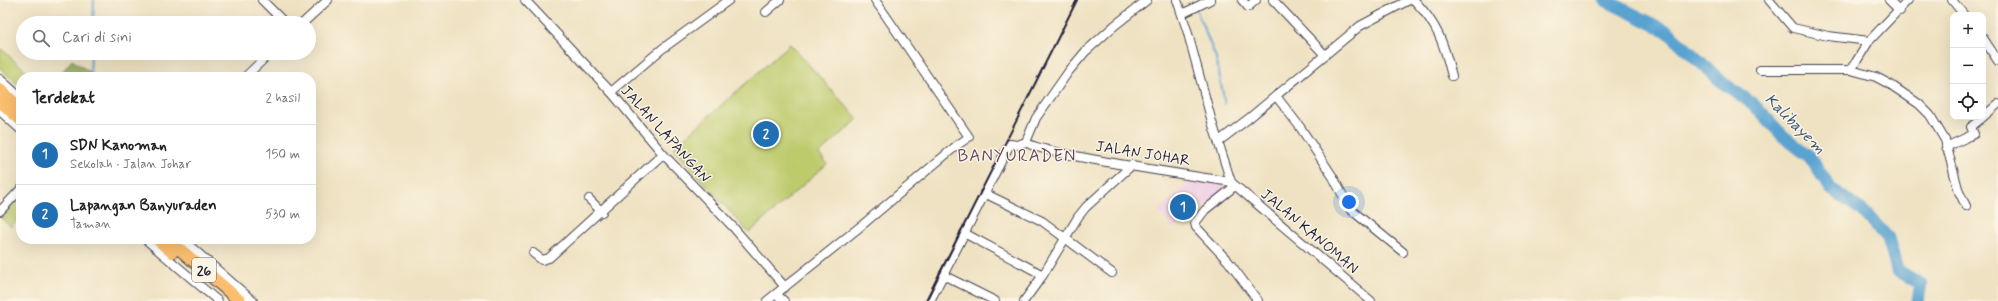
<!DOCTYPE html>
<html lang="id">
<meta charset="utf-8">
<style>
body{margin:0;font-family:Mynerve,sans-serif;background:#f2f2f2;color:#202124}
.controls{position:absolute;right:12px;top:12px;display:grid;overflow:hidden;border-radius:8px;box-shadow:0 4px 16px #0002}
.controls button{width:36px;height:36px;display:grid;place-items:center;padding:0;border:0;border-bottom:1px solid #e0e0e0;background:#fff;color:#202124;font:20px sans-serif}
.you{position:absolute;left:1349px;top:202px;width:14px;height:14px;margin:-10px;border:3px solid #fff;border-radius:50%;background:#1a73e8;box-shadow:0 0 0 6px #1a73e833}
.badge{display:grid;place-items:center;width:26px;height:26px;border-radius:50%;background:#1f6fb2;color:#fff;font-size:13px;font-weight:700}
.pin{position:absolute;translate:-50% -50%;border:2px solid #fff;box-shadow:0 1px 4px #0006}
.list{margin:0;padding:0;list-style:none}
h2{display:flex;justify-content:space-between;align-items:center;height:52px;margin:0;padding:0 16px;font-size:17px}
h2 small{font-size:13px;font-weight:400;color:#757577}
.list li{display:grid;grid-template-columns:26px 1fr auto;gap:12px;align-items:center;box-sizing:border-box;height:60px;padding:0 16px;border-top:1px solid #e0e0e0}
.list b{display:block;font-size:15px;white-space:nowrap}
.list p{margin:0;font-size:13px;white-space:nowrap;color:#757577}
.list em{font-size:13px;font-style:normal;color:#757577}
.icon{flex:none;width:22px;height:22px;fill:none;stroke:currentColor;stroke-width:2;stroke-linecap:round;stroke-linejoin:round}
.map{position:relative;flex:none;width:1998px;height:301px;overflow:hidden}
.search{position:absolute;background:#fff;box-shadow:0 4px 16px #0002;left:16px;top:16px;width:300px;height:44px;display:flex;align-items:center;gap:10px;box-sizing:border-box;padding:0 14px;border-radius:22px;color:#757577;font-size:15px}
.panel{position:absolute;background:#fff;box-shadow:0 4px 16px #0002;left:16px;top:72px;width:300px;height:172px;border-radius:16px}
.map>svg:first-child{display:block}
.built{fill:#f0d0e5}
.green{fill:#bdcb6d;stroke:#707654}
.forest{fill:#96af60;stroke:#5c684e}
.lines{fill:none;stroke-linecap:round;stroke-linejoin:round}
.stream{stroke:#5aa3d1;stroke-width:2}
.river{stroke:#5aa3d1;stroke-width:13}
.minor-casing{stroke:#413f4f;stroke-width:10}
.highway-casing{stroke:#413f4f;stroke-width:14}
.minor{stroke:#fff;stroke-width:8}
.highway{stroke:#fabe6e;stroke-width:12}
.rail{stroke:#22223b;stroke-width:2}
.labels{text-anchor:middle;stroke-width:3;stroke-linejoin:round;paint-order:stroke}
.shield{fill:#fcf5e5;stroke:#63616e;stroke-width:1}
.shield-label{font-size:14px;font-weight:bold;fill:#22223b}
.street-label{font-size:15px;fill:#22223b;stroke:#fcf5e5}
.water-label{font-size:16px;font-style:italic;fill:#385677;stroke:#fcf5e5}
.quarter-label{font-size:17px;letter-spacing:1px;fill:#604763;stroke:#fcf5e5}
</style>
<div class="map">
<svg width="1998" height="301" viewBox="0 0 1998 301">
<rect width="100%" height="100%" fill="#fcf5e5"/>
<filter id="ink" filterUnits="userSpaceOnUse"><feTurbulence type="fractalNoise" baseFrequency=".025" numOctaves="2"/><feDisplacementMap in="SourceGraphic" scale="8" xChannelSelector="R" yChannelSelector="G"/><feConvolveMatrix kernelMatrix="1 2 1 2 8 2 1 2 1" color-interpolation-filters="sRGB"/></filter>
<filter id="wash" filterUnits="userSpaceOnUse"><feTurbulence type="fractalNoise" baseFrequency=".012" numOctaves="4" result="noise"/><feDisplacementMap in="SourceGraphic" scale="16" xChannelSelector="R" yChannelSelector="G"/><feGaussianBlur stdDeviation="0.9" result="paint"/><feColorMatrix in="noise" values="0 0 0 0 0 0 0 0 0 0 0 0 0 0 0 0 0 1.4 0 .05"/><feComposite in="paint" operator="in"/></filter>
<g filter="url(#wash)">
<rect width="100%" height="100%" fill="#efe2c2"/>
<polygon class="built" points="1196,176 1229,183 1209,202 1173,229 1158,211"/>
<g class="green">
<polygon points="790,44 858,119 819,154 827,164 749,233 673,148"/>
<polygon points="0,48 33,77 21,77 21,87 0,68"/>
<polygon points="21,195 21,216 11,227 1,218"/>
</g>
<polygon class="forest" points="72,60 97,77 58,77"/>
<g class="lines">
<g class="stream">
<polyline points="1196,9 1216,58 1225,104"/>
<polyline points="93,23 94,0"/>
<polyline points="90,77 91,53"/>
</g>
<polyline class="river" points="1605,0 1667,31 1723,83 1753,104 1783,136 1809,156 1831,189 1863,211 1888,238 1897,270 1921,284 1918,301"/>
</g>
</g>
<g filter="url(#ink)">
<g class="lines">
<g class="minor-casing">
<g id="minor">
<polyline points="262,0 285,23"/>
<polyline points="525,0 611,92 663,154 733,227 785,287"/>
<path d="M1147,0L1114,26L1085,52L1069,71L1036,118L1026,142C1037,154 1203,177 1231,182"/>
<polyline points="1177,0 1187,30 1212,122 1231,182 1371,301"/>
<polyline points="1242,0 1248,7 1256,0"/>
<polyline points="1273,0 1325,55"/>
<path d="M1414,0C1438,25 1444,44 1452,76"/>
<polyline points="1769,0 1793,28 1828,36 1869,41"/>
<polyline points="1889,0 1900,11"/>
<polyline points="1952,0 1964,15"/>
<polyline points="766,12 780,0"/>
<polyline points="1182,14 1210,0"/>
<polyline points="303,23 328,0"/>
<polyline points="1983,38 1998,61"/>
<polyline points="1760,70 1851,70 1876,77 1891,85 1919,104 1930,115 1945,140 1959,192 1966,206"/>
<polyline points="1851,70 1869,41 1908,0"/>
<polyline points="245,77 270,53"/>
<polyline points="0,79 21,98"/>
<polyline points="611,92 662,49 729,0"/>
<polyline points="1276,96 1300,127 1333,177 1350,209 1403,252"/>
<polyline points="0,111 21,130"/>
<polyline points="1983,117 1998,104"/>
<polyline points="1219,141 1248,119 1360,26 1409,0"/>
<polyline points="1946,147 1974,134 1971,127 1983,117"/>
<polyline points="1235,186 1205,210 1195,223 1196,227 1228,261 1258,301"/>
<polyline points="984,193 1042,221 1112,273"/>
<polyline points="589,199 602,212"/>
<polyline points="0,211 21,189"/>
<polyline points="964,233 1043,275"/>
<polyline points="145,239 218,301"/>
<polyline points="182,239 253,301"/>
<polyline points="533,253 542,260 549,258 663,154"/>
<polyline points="943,275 995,301"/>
<polyline points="776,294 784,301"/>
<polyline points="767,301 861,226 956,146 969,137 875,0"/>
<polyline points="930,301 1010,144 1017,145 1026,142"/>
<polyline points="1024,301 1043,275 1078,217 1086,207 1132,165"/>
</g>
</g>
<g class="highway-casing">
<g id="highway">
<polyline points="0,90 21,109"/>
<polyline points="0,101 21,120"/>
<polyline points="157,239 172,252"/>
<polyline points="168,239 240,301"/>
</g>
</g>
<use href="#minor" class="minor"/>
<use href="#highway" class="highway"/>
<polyline class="rail" points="926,301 1077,0"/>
</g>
</g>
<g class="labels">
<rect class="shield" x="192" y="258" width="24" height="24" rx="3"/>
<g class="shield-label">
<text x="204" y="275">26</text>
</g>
<g class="street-label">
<text transform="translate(666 134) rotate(48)" y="5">JALAN LAPANGAN</text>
<text transform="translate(1143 153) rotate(9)" y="5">JALAN JOHAR</text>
<text transform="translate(1310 231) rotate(40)" y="5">JALAN KANOMAN</text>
</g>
<g class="water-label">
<text transform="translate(1796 123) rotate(45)" y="6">Kalibayem</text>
</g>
<g class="quarter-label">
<text x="1017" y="161">BANYURADEN</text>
</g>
</g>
</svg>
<div class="controls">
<button>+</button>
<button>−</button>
<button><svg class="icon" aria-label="locate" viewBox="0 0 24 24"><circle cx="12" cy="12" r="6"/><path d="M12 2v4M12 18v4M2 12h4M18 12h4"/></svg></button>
</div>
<div class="you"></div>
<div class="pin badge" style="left:1183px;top:207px">1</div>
<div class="pin badge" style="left:766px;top:134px">2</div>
<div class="search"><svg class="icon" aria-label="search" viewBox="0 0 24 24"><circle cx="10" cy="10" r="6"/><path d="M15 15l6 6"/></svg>Cari di sini</div>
<section class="panel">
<h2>Terdekat<small>2 hasil</small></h2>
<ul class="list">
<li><span class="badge">1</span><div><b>SDN Kanoman</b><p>Sekolah · Jalan Johar</p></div><em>150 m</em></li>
<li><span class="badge">2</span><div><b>Lapangan Banyuraden</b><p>Taman</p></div><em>530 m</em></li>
</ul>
</section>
</div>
